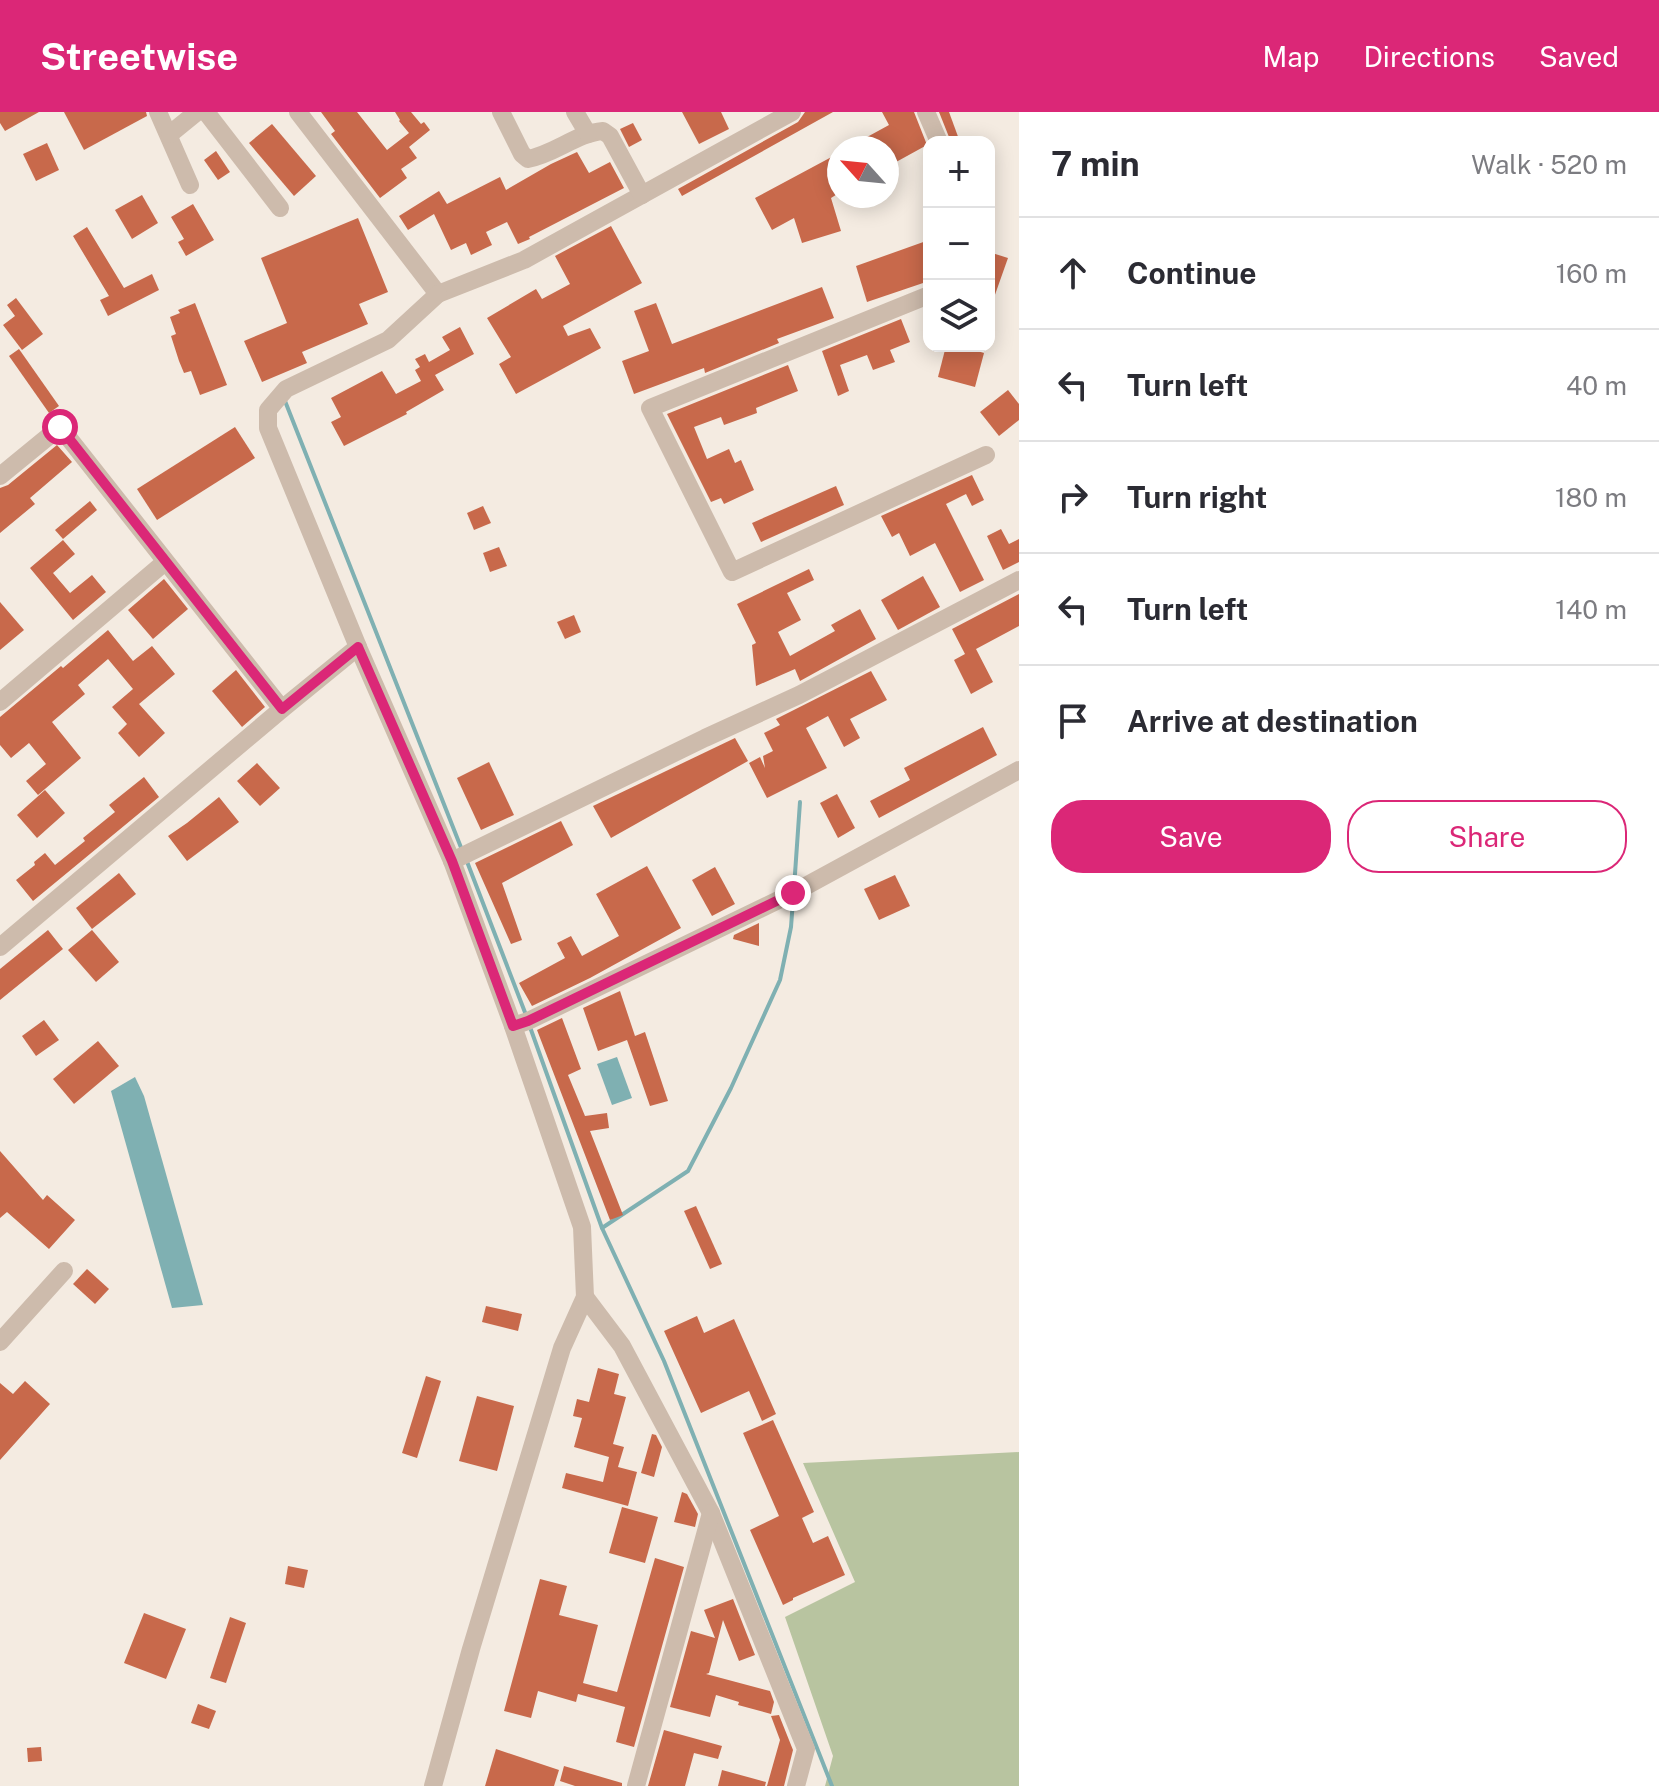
<!DOCTYPE html>
<meta charset="utf-8">
<style>
body{margin:0;font-family:"Public Sans",sans-serif;background:#f2f2f3;color:#2b2b33}
.controls{position:absolute;right:24px;top:24px;display:grid;overflow:hidden;border-radius:16px;box-shadow:0 4px 20px #0003}
.controls button{width:72px;height:72px;display:grid;place-items:center;padding:0;border:0;border-bottom:2px solid #e1e1e2;background:#fff;color:#2b2b33;font:40px sans-serif}
.compass{position:absolute;left:827px;top:24px;width:72px;height:72px;border-radius:50%;background:#fff;box-shadow:0 4px 20px #0003;rotate:297deg}
.stop{position:absolute;width:24px;height:24px;margin:-18px;border:6px solid #db2777;border-radius:50%;background:#fff}
.stop.end{background:#db2777;border-color:#fff;box-shadow:0 2px 8px #0008}
.list{margin:0;padding:0;list-style:none}
h2{display:flex;justify-content:space-between;align-items:center;height:104px;margin:0;padding:0 32px;font-size:34px}
h2 small{font-size:26px;font-weight:400;color:#7c7c81}
.list li{display:grid;grid-template-columns:52px 1fr auto;gap:24px;align-items:center;box-sizing:border-box;height:112px;padding:0 32px;border-top:2px solid #e1e1e2}
.list b{display:block;font-size:30px;white-space:nowrap}
.list em{font-size:26px;font-style:normal;color:#7c7c81}
.actions{display:flex;gap:16px;padding:24px 32px}
.actions a{flex:1;padding:18px 0;border:2px solid #db2777;border-radius:32px;text-align:center;font-size:28px;color:#db2777}
.actions .main{background:#db2777;color:#fff}
.icon{flex:none;width:44px;height:44px;fill:none;stroke:currentColor;stroke-width:2;stroke-linecap:round;stroke-linejoin:round}
.map{position:relative;flex:none;width:1019px;height:1674px;overflow:hidden}
header{display:flex;align-items:center;gap:48px;box-sizing:border-box;height:112px;padding:0 40px;background:#db2777;color:#fff}
header strong{font-size:38px}
nav{display:flex;gap:44px;margin-inline-start:auto;font-size:28px}
main{display:flex}
aside{flex:1;background:#fff}
.map>svg:first-child{display:block}
.green{fill:#b8c4a0}
.water{fill:#7fb0b2}
.lines{fill:none;stroke-linecap:round;stroke-linejoin:round}
.stream{stroke:#7fb0b2;stroke-width:4}
.building{fill:#c8694b}
.minor{stroke:#cdbbac;stroke-width:18}
.route{stroke:#db2777;stroke-width:10}
</style>
<header>
<strong>Streetwise</strong>
<nav><a>Map</a><a>Directions</a><a>Saved</a></nav>
</header>
<main>
<div class="map">
<svg width="1019" height="1674" viewBox="0 0 1019 1674">
<rect width="100%" height="100%" fill="#f4ebe1"/>
<polygon class="green" points="1019,1340 1019,1674 825,1674 833,1644 785,1505 855,1470 803,1351"/>
<g class="water">
<polygon points="617,945 632,986 612,993 597,952"/>
<polygon points="135,965 144,984 203,1193 172,1196 111,979"/>
</g>
<g class="lines">
<g class="stream">
<polyline points="285,289 462,738"/>
<polyline points="466,747 526,903"/>
<polyline points="794,776 800,690"/>
<polyline points="530,915 602,1116 664,1249 832,1674"/>
<polyline points="602,1116 688,1059 731,976 780,868 791,815 793,788"/>
</g>
</g>
<g class="building">
<polygon points="0,0 39,0 5,19 0,11"/>
<polygon points="64,0 146,0 147,4 84,38"/>
<polygon points="321,0 357,0 387,38 409,21 399,9 400,8 395,0 411,0 421,12 424,10 430,18 409,35 417,46 401,57 407,66 380,86 331,22 335,19"/>
<polygon points="682,0 721,0 729,17 699,32"/>
<polygon points="833,0 682,84 678,77 798,10 805,0"/>
<polygon points="882,0 914,0 927,33 887,55 887,36 847,36 889,13"/>
<polygon points="939,0 949,0 960,30 951,30"/>
<polygon points="633,11 642,28 629,35 620,17"/>
<polygon points="272,12 316,64 294,84 249,31"/>
<polygon points="47,31 59,58 36,69 23,42"/>
<polygon points="216,39 230,60 218,68 204,48"/>
<polygon points="577,40 589,61 610,50 624,76 529,125 530,127 518,132 507,110 486,120 492,133 471,143 466,131 451,138 434,102 408,118 399,104 439,79 447,92 500,65 506,78 551,52"/>
<polygon points="839,41 839,81 831,86 841,119 802,131 794,106 772,118 755,86"/>
<polygon points="142,83 158,111 132,127 115,98"/>
<polygon points="193,92 214,128 186,144 178,130 184,127 171,105"/>
<polygon points="358,106 388,180 359,192 368,212 302,240 307,251 262,270 244,229 287,211 261,146"/>
<polygon points="611,114 642,171 563,214 568,224 590,216 601,236 516,282 499,252 511,245 487,206 536,177 542,187 570,172 555,144"/>
<polygon points="87,115 124,176 152,162 159,178 108,204 100,188 109,184 73,124"/>
<polygon points="929,128 929,169 867,190 856,154"/>
<polygon points="989,140 1008,146 991,194 989,193"/>
<polygon points="822,175 834,206 777,227 779,231 705,261 704,256 634,282 622,249 649,239 634,199 656,191 672,232"/>
<polygon points="16,186 43,222 22,238 3,213 15,204 7,193"/>
<polygon points="195,191 227,273 200,283 191,259 184,261 179,249 171,224 176,222 170,205 180,201 178,198"/>
<polygon points="901,207 910,230 890,238 895,250 873,258 867,243 840,253 849,279 838,284 822,239"/>
<polygon points="460,215 474,242 435,263 444,278 406,300 407,302 344,334 331,310 341,305 331,286 382,259 396,282 421,269 415,258 420,255 415,247 425,242 429,250 450,238 442,225"/>
<polygon points="946,234 960,234 984,241 975,275 938,265"/>
<polygon points="19,237 59,294 49,301 9,244"/>
<polygon points="788,253 798,279 756,296 757,301 724,313 721,305 694,315 707,347 729,337 735,351 741,348 754,378 724,392 721,386 711,390 667,302"/>
<polygon points="1008,278 1019,292 1019,308 999,324 980,300"/>
<polygon points="235,315 255,346 157,408 137,377"/>
<polygon points="57,333 72,350 30,386 35,392 0,421 0,376 8,373"/>
<polygon points="972,363 984,388 972,394 966,382 946,392 984,468 960,480 935,431 910,444 899,421 892,425 881,404"/>
<polygon points="836,374 844,393 761,430 752,411"/>
<polygon points="90,389 97,398 63,427 55,418"/>
<polygon points="483,394 491,411 474,418 467,401"/>
<polygon points="1001,417 1009,432 1019,427 1019,450 1003,458 987,424"/>
<polygon points="63,428 75,442 53,461 70,481 92,463 106,480 73,508 30,456"/>
<polygon points="499,435 507,454 490,460 483,441"/>
<polygon points="809,457 814,468 787,481 801,508 778,520 790,544 835,519 831,513 860,497 876,527 800,569 795,557 756,574 752,533 756,531 737,492"/>
<polygon points="923,464 940,495 898,518 881,488"/>
<polygon points="164,467 188,497 153,527 128,498"/>
<polygon points="1019,482 1019,514 976,537 993,570 971,582 954,548 965,542 952,517"/>
<polygon points="0,490 24,518 0,538"/>
<polygon points="574,503 581,520 565,527 557,510"/>
<polygon points="108,518 133,549 152,534 175,562 139,592 165,621 139,645 118,621 127,612 112,595 133,577 108,547 78,573 85,582 52,610 81,646 38,683 26,669 46,652 29,631 11,646 0,633 0,605 61,554 63,556"/>
<polygon points="236,558 265,595 242,615 212,579"/>
<polygon points="871,559 887,588 850,607 860,626 844,635 828,604 806,616 827,656 767,686 749,651 760,645 765,656 763,644 773,639 764,621 780,613 776,607"/>
<polygon points="983,615 997,643 879,706 870,689 910,668 904,656"/>
<polygon points="735,626 748,649 611,726 593,694"/>
<polygon points="489,650 514,703 481,718 457,666"/>
<polygon points="257,651 280,676 260,694 237,669"/>
<polygon points="144,665 159,685 33,789 16,768 35,753 34,750 45,741 55,753 85,729 83,726 115,700 109,693"/>
<polygon points="45,678 65,701 37,726 17,703"/>
<polygon points="837,682 855,716 838,726 820,691"/>
<polygon points="219,685 239,710 187,749 168,724 187,711"/>
<polygon points="561,709 573,733 502,771 522,828 511,832 475,751"/>
<polygon points="647,754 681,816 590,866 532,894 519,871 565,846 557,831 571,824 582,844 619,824 596,782"/>
<polygon points="715,755 735,792 712,804 692,768"/>
<polygon points="119,761 136,782 92,817 76,796"/>
<polygon points="895,763 910,794 879,808 864,777"/>
<polygon points="759,811 759,834 733,827 734,823"/>
<polygon points="48,818 63,837 0,888 0,857"/>
<polygon points="92,818 119,850 96,870 68,838"/>
<polygon points="620,879 635,924 645,920 668,989 650,994 627,928 598,939 583,896"/>
<polygon points="562,906 581,957 568,963 585,1004 607,1001 609,1016 590,1019 623,1103 610,1108 537,918"/>
<polygon points="44,908 59,928 36,944 22,924"/>
<polygon points="98,929 119,954 74,992 53,967"/>
<polygon points="0,1039 43,1088 47,1083 75,1108 49,1137 7,1100 0,1106"/>
<polygon points="696,1094 722,1152 710,1157 684,1099"/>
<polygon points="87,1157 109,1177 95,1192 73,1172"/>
<polygon points="486,1194 522,1202 518,1219 482,1210"/>
<polygon points="697,1204 704,1221 734,1207 776,1302 762,1309 749,1279 701,1301 664,1219"/>
<polygon points="598,1256 619,1262 614,1282 626,1285 613,1332 624,1335 618,1355 637,1360 628,1394 562,1376 566,1361 603,1370 609,1345 574,1335 582,1306 573,1304 577,1287 589,1290"/>
<polygon points="426,1264 441,1269 417,1346 402,1341"/>
<polygon points="25,1269 50,1292 0,1348 0,1271 13,1282"/>
<polygon points="477,1284 514,1294 497,1359 459,1349"/>
<polygon points="773,1308 814,1400 802,1406 813,1431 828,1424 845,1463 793,1486 793,1488 783,1493 750,1418 779,1404 743,1321"/>
<polygon points="652,1322 656,1323 662,1335 654,1365 641,1361"/>
<polygon points="682,1380 687,1382 698,1402 695,1415 674,1410"/>
<polygon points="622,1395 658,1405 645,1451 609,1441"/>
<polygon points="655,1446 684,1455 634,1635 616,1630 625,1595 578,1582 576,1590 538,1579 531,1606 504,1599 540,1467 567,1474 559,1503 598,1513 583,1571 617,1580"/>
<polygon points="288,1454 308,1458 304,1476 285,1472"/>
<polygon points="733,1487 755,1543 739,1549 723,1508 709,1561 706,1562 770,1579 774,1590 771,1602 738,1593 739,1590 716,1583 710,1605 670,1595 691,1519 715,1526 704,1498"/>
<polygon points="144,1501 186,1517 166,1567 124,1551"/>
<polygon points="230,1505 246,1511 226,1571 210,1566"/>
<polygon points="198,1592 216,1599 209,1617 191,1611"/>
<polygon points="779,1603 793,1638 784,1674 767,1674 780,1628 771,1604"/>
<polygon points="664,1618 722,1634 718,1647 694,1641 685,1674 648,1674"/>
<polygon points="41,1635 42,1649 28,1650 27,1636"/>
<polygon points="496,1637 559,1658 554,1674 485,1674"/>
<polygon points="564,1654 622,1671 622,1674 575,1674 560,1669"/>
<polygon points="722,1658 766,1670 765,1674 718,1674"/>
</g>
<g class="lines">
<g class="minor">
<polyline points="158,0 190,73"/>
<polyline points="206,0 280,96"/>
<polyline points="298,0 438,182 524,148 792,0"/>
<path d="M501,0L522,42L528,47C555,42 577,21 603,19L610,24L642,83"/>
<polyline points="575,0 588,22"/>
<polyline points="926,0 939,30"/>
<polyline points="170,22 197,0"/>
<polyline points="929,183 650,296 732,460 986,343"/>
<polyline points="0,364 60,315 282,597"/>
<polyline points="0,590 165,450"/>
<polyline points="452,749 705,626 799,583 1019,468"/>
<polyline points="0,835 282,597 358,535"/>
<polyline points="513,914 528,909 793,781 1019,658"/>
<polyline points="585,1185 622,1234 711,1401 806,1637 796,1674"/>
<polyline points="0,1230 64,1159"/>
<polyline points="433,1674 471,1537 562,1236 585,1185 582,1115 513,914 452,749 358,535 268,316 268,298 286,277 388,228 438,182"/>
<polyline points="636,1674 711,1401"/>
</g>
</g>
<g class="lines">
<polyline class="route" points="60,315 282,597 358,535 452,749 513,914 528,909 793,781"/>
</g>
</svg>
<div class="controls">
<button>+</button>
<button>−</button>
<button><svg class="icon" aria-label="layers" viewBox="0 0 24 24"><path d="M12 4l9 5-9 5-9-5zM3 14l9 5 9-5"/></svg></button>
</div>
<svg class="compass" viewBox="-18 -18 36 36"><path d="M0-13l5 13h-10z" fill="#e53935"/><path d="M0 13l5-13h-10z" fill="#7c7c81"/></svg>
<div class="stop" style="left:60px;top:315px"></div>
<div class="stop end" style="left:793px;top:781px"></div>
</div>
<aside>
<h2>7 min<small>Walk · 520 m</small></h2>
<ul class="list">
<li><svg class="icon" aria-label="ahead" viewBox="0 0 24 24"><path d="M12 20V5M6 11l6-6 6 6"/></svg><div><b>Continue</b></div><em>160 m</em></li>
<li><svg class="icon" aria-label="left" viewBox="0 0 24 24"><path d="M17 20v-9H6M10 6l-5 5 5 5"/></svg><div><b>Turn left</b></div><em>40 m</em></li>
<li><svg class="icon" aria-label="right" viewBox="0 0 24 24"><path d="M7 20v-9h11M14 6l5 5-5 5"/></svg><div><b>Turn right</b></div><em>180 m</em></li>
<li><svg class="icon" aria-label="left" viewBox="0 0 24 24"><path d="M17 20v-9H6M10 6l-5 5 5 5"/></svg><div><b>Turn left</b></div><em>140 m</em></li>
<li><svg class="icon" aria-label="arrive" viewBox="0 0 24 24"><path d="M6 21V4h12l-3 4 3 4H6"/></svg><div><b>Arrive at destination</b></div></li>
</ul>
<div class="actions"><a class="main">Save</a><a>Share</a></div>
</aside>
</main>
